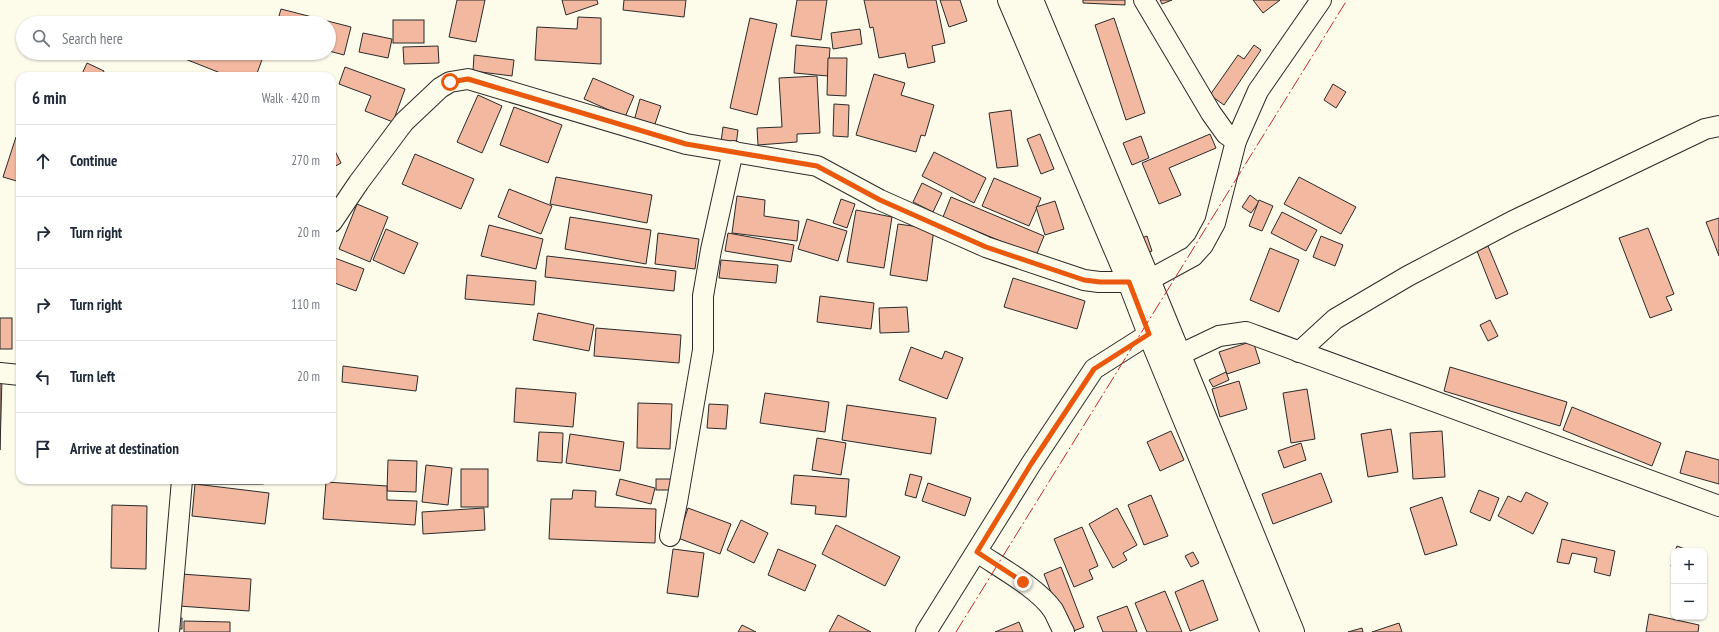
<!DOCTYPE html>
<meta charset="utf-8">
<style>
body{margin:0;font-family:"PT Sans Narrow",sans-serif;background:#f2f2f3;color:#1f2937}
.controls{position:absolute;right:12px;bottom:12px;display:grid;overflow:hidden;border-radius:8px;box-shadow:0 1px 3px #0004}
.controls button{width:36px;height:36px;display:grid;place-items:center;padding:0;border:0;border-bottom:1px solid #e0e1e3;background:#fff;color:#1f2937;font:20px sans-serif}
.stop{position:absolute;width:12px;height:12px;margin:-9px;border:3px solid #ea580c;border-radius:50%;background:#fff}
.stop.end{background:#ea580c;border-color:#fff;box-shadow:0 1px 4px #0008}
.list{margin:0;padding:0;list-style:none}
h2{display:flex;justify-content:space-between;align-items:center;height:52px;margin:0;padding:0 16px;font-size:17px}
h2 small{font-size:13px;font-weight:400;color:#747a83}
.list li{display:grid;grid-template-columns:26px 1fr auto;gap:12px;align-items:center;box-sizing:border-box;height:72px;padding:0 16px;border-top:1px solid #e0e1e3}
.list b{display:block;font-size:15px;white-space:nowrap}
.list em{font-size:13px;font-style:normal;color:#747a83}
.icon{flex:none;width:22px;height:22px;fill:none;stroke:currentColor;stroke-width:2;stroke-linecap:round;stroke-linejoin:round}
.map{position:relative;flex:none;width:1719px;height:632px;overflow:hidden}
.search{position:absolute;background:#fff;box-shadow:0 1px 3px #0004;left:16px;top:16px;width:320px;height:44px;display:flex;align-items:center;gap:10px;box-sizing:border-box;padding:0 14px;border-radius:22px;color:#747a83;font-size:15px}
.panel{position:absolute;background:#fff;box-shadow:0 1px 3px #0004;left:16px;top:72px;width:320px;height:412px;border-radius:12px}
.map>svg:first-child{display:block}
.building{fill:#f2b8a0;stroke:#2b2b2b}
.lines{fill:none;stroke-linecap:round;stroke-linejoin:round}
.minor-casing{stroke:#2b2b2b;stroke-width:22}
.major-casing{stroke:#2b2b2b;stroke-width:24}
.minor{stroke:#fdfbea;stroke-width:20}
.major{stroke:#fdfbea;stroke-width:22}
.power{stroke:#c62828;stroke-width:1;stroke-dasharray:14 3 2 3;stroke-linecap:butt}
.route{stroke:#ea580c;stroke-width:5}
</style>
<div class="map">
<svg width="1719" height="632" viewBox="0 0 1719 632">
<rect width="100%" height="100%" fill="#fdfbea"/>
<g class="building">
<polygon points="457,0 485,0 476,42 449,37"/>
<polygon points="562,0 597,0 598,4 566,15"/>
<polygon points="624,0 686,0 684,17 623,10"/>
<polygon points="797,0 827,0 821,40 791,36"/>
<polygon points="864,0 936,0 945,43 932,46 935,62 908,68 905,53 879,58 873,27 870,28"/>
<polygon points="940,0 960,0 967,21 949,27"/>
<polygon points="1083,0 1125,0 1125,5 1083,3"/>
<polygon points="1160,0 1172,0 1162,4"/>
<polygon points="1253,0 1280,0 1263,13"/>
<polygon points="281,9 351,27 344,55 329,51 329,23 277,23"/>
<polygon points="578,17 601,18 601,64 535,60 537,27 577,29"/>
<polygon points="750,18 777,24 757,115 730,108"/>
<polygon points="1114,18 1145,113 1126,120 1095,25"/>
<rect x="393" y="20" width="31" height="23"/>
<polygon points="860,29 862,44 833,49 831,33"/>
<polygon points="363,33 392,39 388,58 359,52"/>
<polygon points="796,45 830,48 828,76 794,73"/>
<polygon points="1254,45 1261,50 1224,105 1210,95 1238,55 1244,59"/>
<polygon points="438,46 439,63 404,64 403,47"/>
<polygon points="170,53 252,53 263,57 256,76 228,76"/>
<polygon points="474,55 514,60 512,76 473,71"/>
<polygon points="828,58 847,58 846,96 827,95"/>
<polygon points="87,63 104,71 102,76 81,76"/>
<polygon points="345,67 405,89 393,122 365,111 371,96 339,84"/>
<polygon points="874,74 905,83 901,95 934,105 925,136 921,135 916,152 856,135"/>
<polygon points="817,76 820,133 797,134 797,142 758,145 757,128 782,127 779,78"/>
<polygon points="593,78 634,96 625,117 584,99"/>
<polygon points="1333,84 1346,92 1336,108 1324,100"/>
<polygon points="478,95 502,106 482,153 457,142"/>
<polygon points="640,99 661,106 654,127 634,121"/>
<polygon points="834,104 849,105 848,137 833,136"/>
<polygon points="514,107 562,125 548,163 500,145"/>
<polygon points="1011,110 1018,166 997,168 989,113"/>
<polygon points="723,127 738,130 736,145 721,142"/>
<polygon points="1040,134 1054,169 1041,174 1027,139"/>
<polygon points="1210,134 1216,148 1169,168 1181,195 1159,204 1142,163"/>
<polygon points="1141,136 1149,158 1132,165 1123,143"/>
<polygon points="16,137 20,138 20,182 3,177"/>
<polygon points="332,145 341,163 332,168"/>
<polygon points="934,152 986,178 974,203 922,176"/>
<polygon points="415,154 474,179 461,209 402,184"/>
<polygon points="556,177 652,195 647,223 550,204"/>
<polygon points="1299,177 1356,207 1341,234 1284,204"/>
<polygon points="994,178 1041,198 1029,226 982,206"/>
<polygon points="922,183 942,193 933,212 913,202"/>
<polygon points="509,189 552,206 541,234 498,217"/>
<polygon points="1250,195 1259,202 1251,213 1242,207"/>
<polygon points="737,196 765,200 764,216 799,221 797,241 732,233"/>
<polygon points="951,197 1044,236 1036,256 943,217"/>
<polygon points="841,199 855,204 847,228 833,223"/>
<polygon points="1259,200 1273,206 1262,231 1249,226"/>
<polygon points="1055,201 1064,229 1045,235 1036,207"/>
<polygon points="357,204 388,217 370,262 339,249"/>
<polygon points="856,210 892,217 884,268 847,262"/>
<polygon points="1282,212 1317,230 1306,251 1271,233"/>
<polygon points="570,217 651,230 646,264 565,249"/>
<polygon points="1719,218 1719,256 1706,222"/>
<polygon points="807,219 847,231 838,261 798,249"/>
<polygon points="898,224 934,229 927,281 890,275"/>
<polygon points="489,225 543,239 536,269 481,256"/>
<polygon points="1648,228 1674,294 1666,297 1672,310 1650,318 1619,238"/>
<polygon points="386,229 418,243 404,274 373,260"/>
<polygon points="658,233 699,239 695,269 655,264"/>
<polygon points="728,233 794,245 791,262 725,251"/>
<polygon points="1147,236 1152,251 1144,254 1139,239"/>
<polygon points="1321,236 1343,245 1335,266 1313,257"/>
<polygon points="1488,246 1508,294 1496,299 1477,251"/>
<polygon points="1270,248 1299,260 1279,312 1250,300"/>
<polygon points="547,256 676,271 674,291 545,277"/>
<polygon points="332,257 364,269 356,291 332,282"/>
<polygon points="721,260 778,265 776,283 719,278"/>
<polygon points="467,275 536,281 534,305 465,299"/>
<polygon points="1013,278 1085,301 1077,329 1004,307"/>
<polygon points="820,296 874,303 871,329 817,322"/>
<polygon points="907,307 909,332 880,333 879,308"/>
<polygon points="538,313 594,325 589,351 533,340"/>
<rect x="0" y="318" width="12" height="31"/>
<polygon points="1490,320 1498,336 1488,341 1480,325"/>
<polygon points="596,328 681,335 679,363 594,356"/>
<polygon points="1253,341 1260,363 1227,374 1219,352"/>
<polygon points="911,347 942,359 945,351 963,358 947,399 899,380"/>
<polygon points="343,366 418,376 416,391 342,382"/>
<polygon points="1450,367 1567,402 1560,426 1444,391"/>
<polygon points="1226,372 1229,380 1213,387 1209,380"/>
<polygon points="0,378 2,378 0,450"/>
<polygon points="1239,381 1247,409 1220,417 1212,389"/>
<polygon points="516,388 576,393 573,427 514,422"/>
<polygon points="1307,389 1315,439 1291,443 1283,393"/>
<polygon points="765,393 829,402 825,432 760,423"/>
<polygon points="638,403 672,404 670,449 637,448"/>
<polygon points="709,404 728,405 726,429 707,428"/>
<polygon points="847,405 936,418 931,454 842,440"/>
<polygon points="1572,407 1661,443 1652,466 1563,430"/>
<polygon points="1391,429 1398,472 1368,477 1361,434"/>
<polygon points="1171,431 1184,460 1160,471 1147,442"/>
<polygon points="1442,431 1445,477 1413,479 1410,433"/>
<polygon points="539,432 563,433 562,463 537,461"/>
<polygon points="570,434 624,442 620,471 566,463"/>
<polygon points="817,438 846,443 841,475 812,470"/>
<polygon points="1301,443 1306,460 1284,468 1278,451"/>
<polygon points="1686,451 1719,460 1719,484 1680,473"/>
<polygon points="388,460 417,461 416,492 387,491"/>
<polygon points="426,465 452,468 448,505 422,502"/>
<rect x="461" y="469" width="27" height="38"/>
<polygon points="1321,473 1332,502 1273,524 1262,494"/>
<polygon points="910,474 922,477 916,498 905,495"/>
<polygon points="794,475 849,479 846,517 815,514 816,506 791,504"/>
<polygon points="620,479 655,488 651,504 616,495"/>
<rect x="656" y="479" width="15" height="11"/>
<rect x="189" y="480" width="74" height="4"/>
<polygon points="326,482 387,486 387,500 417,501 415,525 323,519"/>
<polygon points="928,483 971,498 965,516 922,501"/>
<polygon points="195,484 269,493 265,524 192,516"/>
<polygon points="573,490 596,491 595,507 656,509 655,543 549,539 551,499 572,499"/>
<polygon points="1479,490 1499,498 1490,521 1470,512"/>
<polygon points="1526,492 1548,503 1533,534 1498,516 1508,496 1521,502"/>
<polygon points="1151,495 1168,536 1144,545 1128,505"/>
<polygon points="1442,497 1457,545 1425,555 1410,508"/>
<polygon points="112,505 147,506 146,569 111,568"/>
<polygon points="484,508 485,530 423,534 422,512"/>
<polygon points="688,508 731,524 720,554 678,538"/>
<polygon points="1117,508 1137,545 1123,553 1127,560 1113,568 1089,524"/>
<polygon points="741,520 768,533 754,563 727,550"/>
<polygon points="836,525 900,557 885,586 822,554"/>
<polygon points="1082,527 1098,566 1089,570 1093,579 1074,587 1054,539"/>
<polygon points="1562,539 1615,551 1610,576 1594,572 1597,558 1572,553 1569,564 1557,562"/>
<polygon points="1677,546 1685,549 1684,551 1675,551"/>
<polygon points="673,549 704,553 698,597 667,593"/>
<polygon points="778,549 816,565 805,591 768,575"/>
<polygon points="1193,552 1199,563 1191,567 1185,556"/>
<polygon points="1674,555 1674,567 1671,566"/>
<polygon points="1061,567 1084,627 1071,632 1066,632 1044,574"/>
<polygon points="181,574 251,579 249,611 179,606"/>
<polygon points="1203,580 1218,620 1190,631 1175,592"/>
<polygon points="1165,591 1182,632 1147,632 1135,603"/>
<polygon points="1127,606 1137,632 1103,632 1097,617"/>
<polygon points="1649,614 1699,625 1698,632 1646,632"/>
<polygon points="838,615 871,632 829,632"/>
<polygon points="169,617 182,618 182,629 168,629"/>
<polygon points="184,621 230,622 230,632 184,632"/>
<polygon points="1019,622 1023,632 995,632"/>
<polygon points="1399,623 1402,632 1372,632"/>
<polygon points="742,625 756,632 738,632"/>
<polygon points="1362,628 1363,632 1348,632"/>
</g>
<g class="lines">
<g class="minor-casing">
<g id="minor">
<polyline points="1144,0 1211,113 1226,134 1236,141"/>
<polyline points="332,222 359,182 404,122 440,88 450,82 468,79 686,144 817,166 880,200 986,247 1084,280 1099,282 1129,282"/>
<polyline points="1149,280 1193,256 1203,245 1215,223 1236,141 1258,91 1321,0"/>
<polyline points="1299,352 1335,319 1408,276 1511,222 1705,129 1719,126"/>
<polyline points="1179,355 1219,336 1246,332 1719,506"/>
<polyline points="0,373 20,375"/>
<polyline points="670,536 677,502 703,350 703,296 711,250 733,151"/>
<path d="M977,552C999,567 1038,588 1053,610C1057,617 1060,625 1064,632"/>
<polyline points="169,632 182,480"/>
<polyline points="926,632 1031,464 1094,369 1149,334"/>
</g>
</g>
<g class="major-casing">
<g id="major">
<polyline points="1009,0 1129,282 1149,334 1272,632"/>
<polyline points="1032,0 1149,280 1293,632"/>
</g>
</g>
<use href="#minor" class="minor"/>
<use href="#major" class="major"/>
<polyline class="power" points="956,632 1347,0"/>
</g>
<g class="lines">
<polyline class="route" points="450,82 468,79 686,144 817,166 880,200 986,247 1084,280 1100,282 1129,282 1149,334 1094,369 1031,464 977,552 1023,582"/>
</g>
</svg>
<div class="controls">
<button>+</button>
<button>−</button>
</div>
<div class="stop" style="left:450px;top:82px"></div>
<div class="stop end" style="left:1023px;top:582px"></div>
<div class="search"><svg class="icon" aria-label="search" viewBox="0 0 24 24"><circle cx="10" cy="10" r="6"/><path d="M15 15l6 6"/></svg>Search here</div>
<section class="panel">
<h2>6 min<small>Walk · 420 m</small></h2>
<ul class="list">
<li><svg class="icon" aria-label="ahead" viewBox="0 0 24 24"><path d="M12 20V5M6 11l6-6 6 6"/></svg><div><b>Continue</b></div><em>270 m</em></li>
<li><svg class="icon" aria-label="right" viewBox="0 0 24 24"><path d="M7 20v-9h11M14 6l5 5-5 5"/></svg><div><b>Turn right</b></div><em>20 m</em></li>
<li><svg class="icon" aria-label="right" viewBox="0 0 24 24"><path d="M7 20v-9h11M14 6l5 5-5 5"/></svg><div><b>Turn right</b></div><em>110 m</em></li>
<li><svg class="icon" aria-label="left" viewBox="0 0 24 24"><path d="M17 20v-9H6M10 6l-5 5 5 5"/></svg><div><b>Turn left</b></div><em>20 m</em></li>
<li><svg class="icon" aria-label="arrive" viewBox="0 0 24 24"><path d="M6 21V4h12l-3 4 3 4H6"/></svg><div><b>Arrive at destination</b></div></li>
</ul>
</section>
</div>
